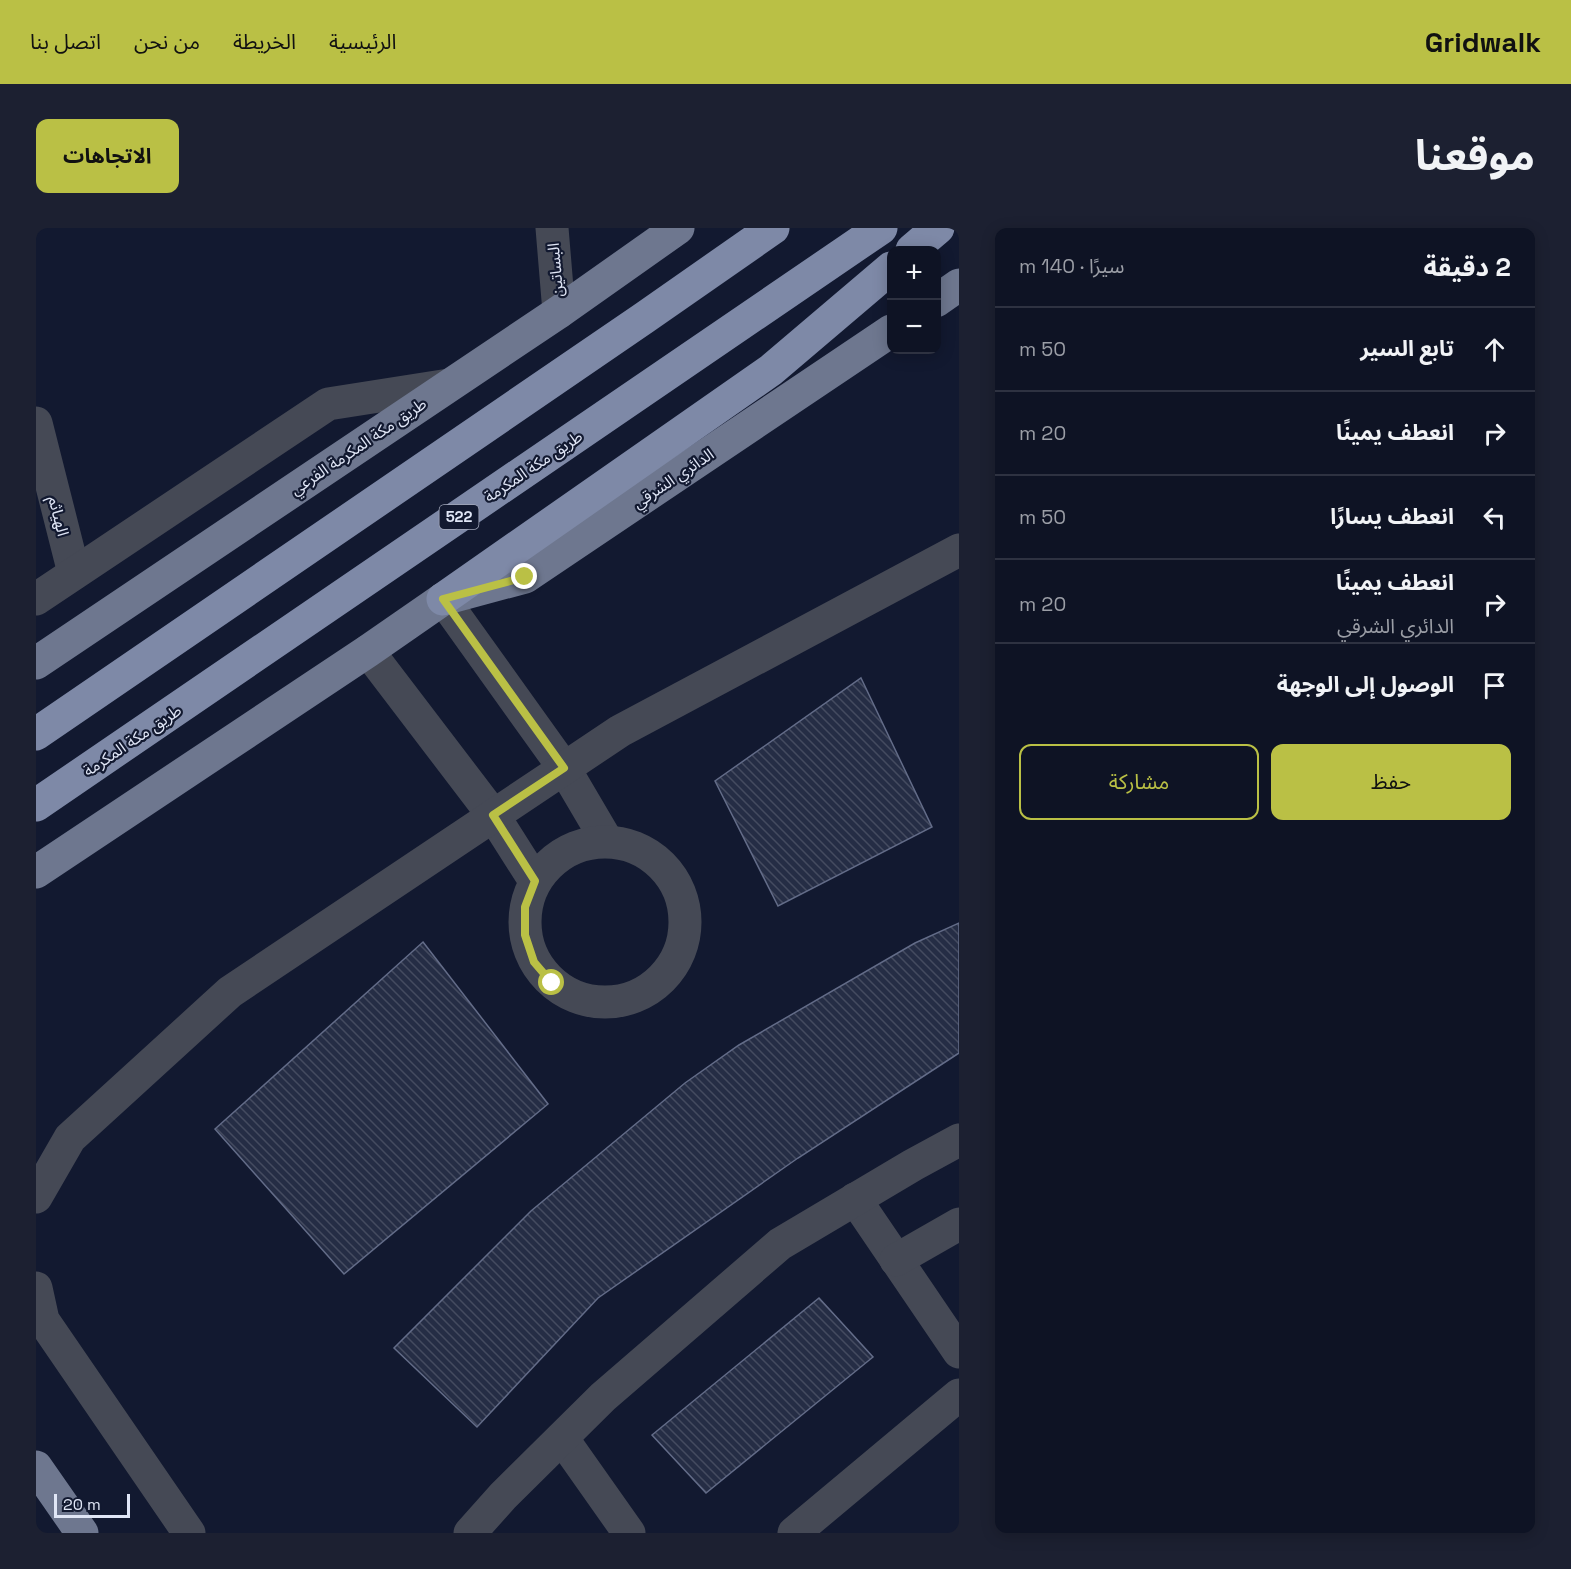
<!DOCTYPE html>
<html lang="ar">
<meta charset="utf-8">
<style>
body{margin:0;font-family:"Space Grotesk","Noto Sans Arabic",sans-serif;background:#1c2031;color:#f1f3f6;direction:rtl}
.controls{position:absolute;right:18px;top:18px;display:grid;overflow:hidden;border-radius:12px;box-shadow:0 3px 15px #0003}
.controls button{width:54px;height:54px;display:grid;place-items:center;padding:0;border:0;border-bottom:2px solid #2e3241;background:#0e1324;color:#f1f3f6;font:30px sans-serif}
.scale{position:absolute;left:18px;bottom:15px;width:76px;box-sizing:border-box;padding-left:6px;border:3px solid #e0e6f6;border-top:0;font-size:16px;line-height:21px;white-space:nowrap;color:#e0e6f6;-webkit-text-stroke:4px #121930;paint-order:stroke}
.stop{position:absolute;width:18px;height:18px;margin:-14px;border:4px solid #bac045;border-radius:50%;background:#fff}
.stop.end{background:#bac045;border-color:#fff;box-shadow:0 2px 6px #0008}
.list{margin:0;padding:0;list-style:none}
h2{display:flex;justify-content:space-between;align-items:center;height:78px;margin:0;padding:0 24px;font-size:26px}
h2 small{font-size:20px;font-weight:400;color:#9b9ea6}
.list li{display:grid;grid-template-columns:39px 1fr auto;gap:18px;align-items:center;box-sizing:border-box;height:84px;padding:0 24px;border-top:2px solid #2e3241}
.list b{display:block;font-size:22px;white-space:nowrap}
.list p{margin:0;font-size:20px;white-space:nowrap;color:#9b9ea6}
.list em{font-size:20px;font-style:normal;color:#9b9ea6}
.actions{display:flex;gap:12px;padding:18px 24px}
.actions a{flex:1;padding:14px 0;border:2px solid #bac045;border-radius:12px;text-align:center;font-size:21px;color:#bac045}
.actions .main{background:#bac045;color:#111}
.icon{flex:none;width:33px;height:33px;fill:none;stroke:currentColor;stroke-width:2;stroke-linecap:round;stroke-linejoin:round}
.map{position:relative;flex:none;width:923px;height:1305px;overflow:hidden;direction:ltr;border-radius:12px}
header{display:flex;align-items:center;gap:36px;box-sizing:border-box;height:84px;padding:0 30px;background:#bac045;color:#111}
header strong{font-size:28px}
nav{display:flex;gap:33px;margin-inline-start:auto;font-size:21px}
.intro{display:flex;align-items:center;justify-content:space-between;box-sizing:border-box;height:144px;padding:0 36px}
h1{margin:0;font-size:42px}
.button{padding:15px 27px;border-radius:12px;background:#bac045;color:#111;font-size:21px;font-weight:700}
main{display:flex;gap:36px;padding:0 36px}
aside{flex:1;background:#0e1324;border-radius:12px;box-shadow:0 3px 15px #0003}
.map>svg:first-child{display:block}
.building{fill:url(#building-back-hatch);stroke:#636c88;stroke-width:1.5}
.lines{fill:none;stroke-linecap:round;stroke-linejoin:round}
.minor{stroke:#454955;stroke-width:33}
.major{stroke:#6e778f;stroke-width:33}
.highway{stroke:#7e89a7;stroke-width:33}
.route{stroke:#bac045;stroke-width:8}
.labels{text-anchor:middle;stroke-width:4.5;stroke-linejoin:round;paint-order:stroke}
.shield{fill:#121930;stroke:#a2a8bb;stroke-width:1.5}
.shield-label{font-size:15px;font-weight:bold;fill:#e0e6f6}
.street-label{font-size:16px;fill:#e0e6f6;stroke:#121930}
</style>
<header>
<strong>Gridwalk</strong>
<nav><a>الرئيسية</a><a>الخريطة</a><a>من نحن</a><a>اتصل بنا</a></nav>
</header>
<div class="intro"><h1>موقعنا</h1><a class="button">الاتجاهات</a></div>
<main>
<aside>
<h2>2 دقيقة<small>سيرًا · 140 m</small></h2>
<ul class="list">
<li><svg class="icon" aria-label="ahead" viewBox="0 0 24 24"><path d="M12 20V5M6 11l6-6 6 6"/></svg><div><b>تابع السير</b></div><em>50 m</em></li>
<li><svg class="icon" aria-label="right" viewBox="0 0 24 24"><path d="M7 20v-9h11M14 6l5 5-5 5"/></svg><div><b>انعطف يمينًا</b></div><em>20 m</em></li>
<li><svg class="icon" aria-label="left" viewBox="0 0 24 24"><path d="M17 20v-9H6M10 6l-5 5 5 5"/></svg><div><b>انعطف يسارًا</b></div><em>50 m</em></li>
<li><svg class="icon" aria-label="right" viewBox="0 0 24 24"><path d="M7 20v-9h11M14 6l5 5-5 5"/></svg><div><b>انعطف يمينًا</b><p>الدائري الشرقي</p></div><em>20 m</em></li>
<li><svg class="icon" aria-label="arrive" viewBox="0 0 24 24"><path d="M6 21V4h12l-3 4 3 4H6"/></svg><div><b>الوصول إلى الوجهة</b></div></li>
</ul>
<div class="actions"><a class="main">حفظ</a><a>مشاركة</a></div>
</aside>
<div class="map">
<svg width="923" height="1305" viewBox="0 0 923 1305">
<defs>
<pattern id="building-back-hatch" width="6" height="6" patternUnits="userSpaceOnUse" patternTransform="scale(1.5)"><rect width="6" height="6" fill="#252d45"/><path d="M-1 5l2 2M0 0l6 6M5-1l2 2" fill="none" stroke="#444b60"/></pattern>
</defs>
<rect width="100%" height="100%" fill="#121930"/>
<g class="building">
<polygon points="825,450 896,599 742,678 679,553"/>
<polygon points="923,695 923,825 762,930 562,1070 441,1199 358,1120 495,983 649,855 703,817 879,715"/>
<polygon points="387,714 512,876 308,1046 179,901"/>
<polygon points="783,1070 837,1129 670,1265 616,1207"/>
</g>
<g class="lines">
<g class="minor">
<polyline points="516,0 523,84"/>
<polyline points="0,195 38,345"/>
<polyline points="0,371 292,176 413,157"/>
<polyline points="407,371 528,540 571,613"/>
<polyline points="332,423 457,587 499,653"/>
<circle cx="569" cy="694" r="80"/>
<polyline points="0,969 34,910 194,764 584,503 923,322"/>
<polyline points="819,971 923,1124"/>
<polyline points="860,1032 923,996"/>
<polyline points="0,1060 7,1092 153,1305"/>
<polyline points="526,1210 593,1305"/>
<polyline points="434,1305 467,1268 567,1169 744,1016 877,937 923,912"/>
<polyline points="758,1305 923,1167"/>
</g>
<g class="major">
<polyline points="900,73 923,57"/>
<polyline points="0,435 523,84 642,0"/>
<polyline points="0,644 332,423 407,371 489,349 855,103"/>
<polyline points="0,1239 46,1305"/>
</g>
<g class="highway">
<polyline points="876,22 902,0"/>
<polyline points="407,371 735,142 855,40"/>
<polyline points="0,506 608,90 737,0"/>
<polyline points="0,577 845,0"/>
</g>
</g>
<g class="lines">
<polyline class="route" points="489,349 407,371 528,540 457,587 499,653 489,679 489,707 498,734 516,755"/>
</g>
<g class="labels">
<rect class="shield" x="403.5" y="277" width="39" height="24" rx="4.5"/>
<g class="shield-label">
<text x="423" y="294">522</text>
</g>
<g class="street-label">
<text transform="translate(519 42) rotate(-95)" y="6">البساتين</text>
<text transform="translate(322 218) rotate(-34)" y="6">طريق مكة المكرمة الفرعي</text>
<text transform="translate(497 238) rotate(-34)" y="6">طريق مكة المكرمة</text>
<text transform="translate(637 250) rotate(-34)" y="6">الدائري الشرقي</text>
<text transform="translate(23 288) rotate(76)" y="6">الهياثم</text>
<text transform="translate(96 512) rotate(-34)" y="6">طريق مكة المكرمة</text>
</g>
</g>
</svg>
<div class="controls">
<button>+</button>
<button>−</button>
</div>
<div class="scale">20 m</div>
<div class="stop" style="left:516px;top:755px"></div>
<div class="stop end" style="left:489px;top:349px"></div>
</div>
</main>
